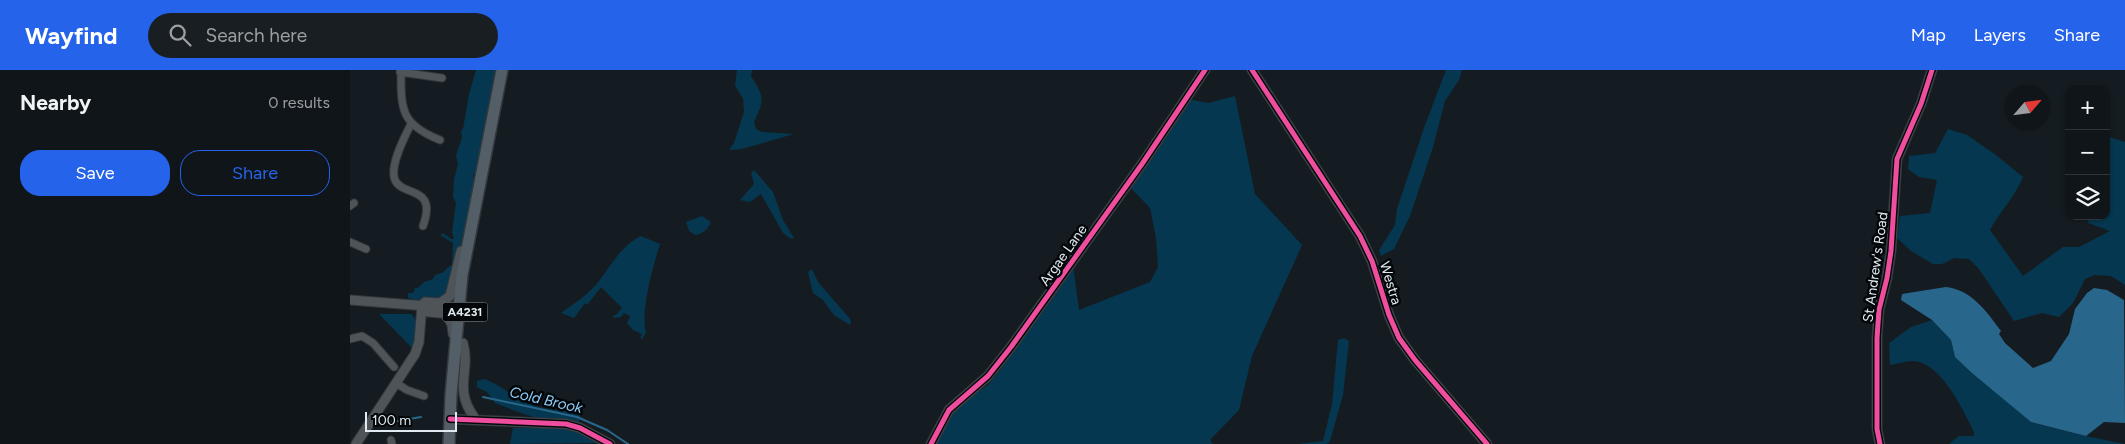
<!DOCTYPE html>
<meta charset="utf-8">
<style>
body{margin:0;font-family:Figtree,sans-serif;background:#191e22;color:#f1f3f6}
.controls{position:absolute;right:15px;top:15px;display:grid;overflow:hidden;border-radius:10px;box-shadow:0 1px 4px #0004}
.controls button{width:45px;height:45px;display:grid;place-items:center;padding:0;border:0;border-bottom:1px solid #303438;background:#101519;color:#f1f3f6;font:25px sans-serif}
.compass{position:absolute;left:1655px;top:15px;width:45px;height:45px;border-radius:50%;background:#101519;box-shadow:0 1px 4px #0004;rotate:62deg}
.scale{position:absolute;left:15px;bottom:12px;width:92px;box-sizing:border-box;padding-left:5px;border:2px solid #e1eaf0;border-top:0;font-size:14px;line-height:18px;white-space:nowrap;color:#e1eaf0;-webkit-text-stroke:4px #03070a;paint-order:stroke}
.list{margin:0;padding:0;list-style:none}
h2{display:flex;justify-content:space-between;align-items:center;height:65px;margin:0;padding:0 20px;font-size:21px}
h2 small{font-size:16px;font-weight:400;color:#9c9fa2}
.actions{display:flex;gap:10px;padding:15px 20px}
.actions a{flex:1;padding:11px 0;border:1px solid #2563eb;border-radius:20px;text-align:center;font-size:18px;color:#2563eb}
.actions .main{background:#2563eb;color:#fff}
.icon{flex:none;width:28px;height:28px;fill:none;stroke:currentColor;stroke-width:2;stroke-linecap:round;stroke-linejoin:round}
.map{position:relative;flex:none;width:1775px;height:374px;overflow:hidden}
header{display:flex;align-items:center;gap:30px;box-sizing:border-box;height:70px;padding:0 25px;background:#2563eb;color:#fff}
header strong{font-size:24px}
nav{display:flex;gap:28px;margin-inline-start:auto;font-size:18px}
.search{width:350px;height:45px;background:#191e22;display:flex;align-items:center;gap:12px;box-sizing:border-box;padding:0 18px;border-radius:28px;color:#9c9fa2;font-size:19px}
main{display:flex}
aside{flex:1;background:#101519}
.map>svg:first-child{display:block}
.green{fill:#053750}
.water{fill:#28678b}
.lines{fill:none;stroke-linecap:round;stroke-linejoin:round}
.stream{stroke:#28678b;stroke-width:2}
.minor-casing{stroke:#33383c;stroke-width:9}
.tertiary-casing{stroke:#33383c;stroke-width:11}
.primary-casing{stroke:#33383c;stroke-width:14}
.minor{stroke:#4f5459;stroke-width:7}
.tertiary{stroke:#4f5459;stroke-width:9}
.primary{stroke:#535e66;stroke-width:11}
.cycleway-casing{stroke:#03070a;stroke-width:8}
.cycleway{stroke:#ef4d9e;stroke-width:5}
.labels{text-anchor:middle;stroke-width:5;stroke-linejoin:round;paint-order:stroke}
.shield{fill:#03070a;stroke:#9ea6ab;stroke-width:1}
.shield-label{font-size:12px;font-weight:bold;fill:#e1eaf0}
.street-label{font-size:14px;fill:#e1eaf0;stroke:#03070a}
.water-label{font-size:15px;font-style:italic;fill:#8fcef8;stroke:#03070a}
</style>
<header>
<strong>Wayfind</strong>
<div class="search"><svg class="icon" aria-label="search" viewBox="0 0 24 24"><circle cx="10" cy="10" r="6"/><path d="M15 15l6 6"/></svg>Search here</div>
<nav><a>Map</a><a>Layers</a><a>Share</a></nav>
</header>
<main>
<aside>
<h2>Nearby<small>0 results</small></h2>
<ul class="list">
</ul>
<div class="actions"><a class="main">Save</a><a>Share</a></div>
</aside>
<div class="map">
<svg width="1775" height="374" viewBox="0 0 1775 374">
<rect width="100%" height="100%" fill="#151c21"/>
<g class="green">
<polygon points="126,0 147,0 126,103 123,105 124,110 114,173 111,175 113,177 101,219 91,230 70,231 58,228 58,223 63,223 65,218 68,218 74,212 83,209 85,205 94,202 97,198 102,195 103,173 90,165 93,163 101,169 104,169 102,162 106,133 103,127 104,109 108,94 106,85 112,68 111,61 113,59 119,24"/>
<path d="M387,0H402L401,6C414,27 415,29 404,52L406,59L412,62L444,64L392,79L379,80L384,73L394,42L393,29L385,15Z"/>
<polygon points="1096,0 1112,0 1109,10 1095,31 1083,77 1060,146 1044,179 1031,186 1029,180 1045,155 1047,139 1075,55"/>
<polygon points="885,26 905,124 952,175 902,286 889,340 860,370 863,374 586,374 601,340 638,315 651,299 723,195 729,240 800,212 808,197 806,168 800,138 781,118 838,29 858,33"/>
<path d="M1598,59L1617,65L1646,85L1673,107C1665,127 1650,141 1640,160L1673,206L1713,177H1729L1760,161L1738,153L1739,146H1756V66L1775,72V215L1761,206L1745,205L1735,209L1723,233L1709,247L1692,243L1664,251L1629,199L1619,189L1604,188L1592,194H1583L1561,181L1547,168L1550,146L1580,143L1587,110L1569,107L1558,99L1559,86L1585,83Z"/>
<polygon points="404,100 423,122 433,150 444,168 441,169 433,163 411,124 400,132 390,130 404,114 401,103"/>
<path d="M352,146L361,152C358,159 353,164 345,165L339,161L336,152Z"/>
<path d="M291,166L310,174C303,196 290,242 296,263L292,269L290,268L292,264L283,260L277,253L280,246L274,243L271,247L265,248L262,246L266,245L272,238L251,217L237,235L235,233L224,248L211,243C225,233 239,224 249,211C262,194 272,175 291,166Z"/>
<polygon points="462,199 468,212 501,250 500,255 484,245 473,230 463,223 458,202"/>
<path d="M29,244H62C70,255 67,266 63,279Z"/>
<path d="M1582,250L1601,270L1605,287L1681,352L1736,366L1775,374H1599L1609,366H1624V362C1613,340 1591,292 1563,291C1555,291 1547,294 1540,295L1539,273L1561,257Z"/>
<polygon points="994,268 999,271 993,325 980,371 977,374 948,374 973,371 982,334 988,270"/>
<path d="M134,309C149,314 155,321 167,328C185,339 211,342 231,341L229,352L187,348L174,344L145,333L137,322L127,317V311Z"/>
<polygon points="215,357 251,373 160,374 163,358"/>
</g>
<path class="water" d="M1596,217C1622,220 1636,241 1651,261L1649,264L1655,273L1683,298L1701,291L1719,264L1725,239L1737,223L1744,218L1757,220L1774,230L1775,353L1754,352L1736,366L1681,352L1622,303L1605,287L1601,270L1582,250L1551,230L1552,224Z"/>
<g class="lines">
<g class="stream">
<polyline points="133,327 227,347 257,360 278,374"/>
<polyline points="29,354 71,347"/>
</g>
<g class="minor-casing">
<g id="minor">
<path d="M51,0C51,39 50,54 90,70"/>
<polyline points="50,2 92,8"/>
<path d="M61,54C55,66 39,96 45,110C52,127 88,115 73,156"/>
<polyline points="0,136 4,133"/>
<polyline points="0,172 16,179"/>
<polyline points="0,269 12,266 23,273 44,297"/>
<polyline points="46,313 57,320 74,326"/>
<polyline points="41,370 42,374"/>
</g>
</g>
<g class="tertiary-casing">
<g id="tertiary">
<polyline points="902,0 1010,166 1022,191 1039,245 1049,268 1065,290 1137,374"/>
<polyline points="0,230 115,239"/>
<polyline points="72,235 75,232 90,233 100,226 111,181"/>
<polyline points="72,235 78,242 114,245"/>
<polyline points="96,243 102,255 103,264"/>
<path d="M113,273C121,301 103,318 124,347"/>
<polyline points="100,349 216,354 230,358 260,374"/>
<polyline points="6,374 65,284 69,272 72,235"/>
<polyline points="581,374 599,340 638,306 661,277 792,94 855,0"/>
<polyline points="1530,374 1527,359 1527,268 1529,240 1537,208 1541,181 1547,89 1571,34 1582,0"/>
</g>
</g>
<g class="primary-casing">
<polyline id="primary" points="99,374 101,325 112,205 152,0"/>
</g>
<use href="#minor" class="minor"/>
<use href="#tertiary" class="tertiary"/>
<use href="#primary" class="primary"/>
<g class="cycleway-casing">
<g id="cycleway">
<polyline points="902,0 1010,166 1022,191 1039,245 1049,268 1065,290 1137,374"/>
<polyline points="100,349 216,354 230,358 260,374"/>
<polyline points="581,374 599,340 638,306 661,277 792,94 855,0"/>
<polyline points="1530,374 1527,359 1527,268 1529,240 1537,208 1541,181 1547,89 1571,34 1582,0"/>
</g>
</g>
<use href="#cycleway" class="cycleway"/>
</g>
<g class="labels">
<rect class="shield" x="92.5" y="232.5" width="45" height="19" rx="4"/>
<g class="shield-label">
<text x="115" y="246">A4231</text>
</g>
<g class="street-label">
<text transform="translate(713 185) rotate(-55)" y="5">Argae Lane</text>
<text transform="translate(1525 197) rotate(-82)" y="5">St Andrew's Road</text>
<text transform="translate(1041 213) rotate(73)" y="5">Westra</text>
</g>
<g class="water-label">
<text transform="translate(196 330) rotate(13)" y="5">Cold Brook</text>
</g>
</g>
</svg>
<div class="controls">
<button>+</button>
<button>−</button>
<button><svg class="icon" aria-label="layers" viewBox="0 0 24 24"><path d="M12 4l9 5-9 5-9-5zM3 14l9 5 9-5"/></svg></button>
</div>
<svg class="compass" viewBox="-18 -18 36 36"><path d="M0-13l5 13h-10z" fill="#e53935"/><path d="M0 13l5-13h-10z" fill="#9c9fa2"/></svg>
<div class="scale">100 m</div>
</div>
</main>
